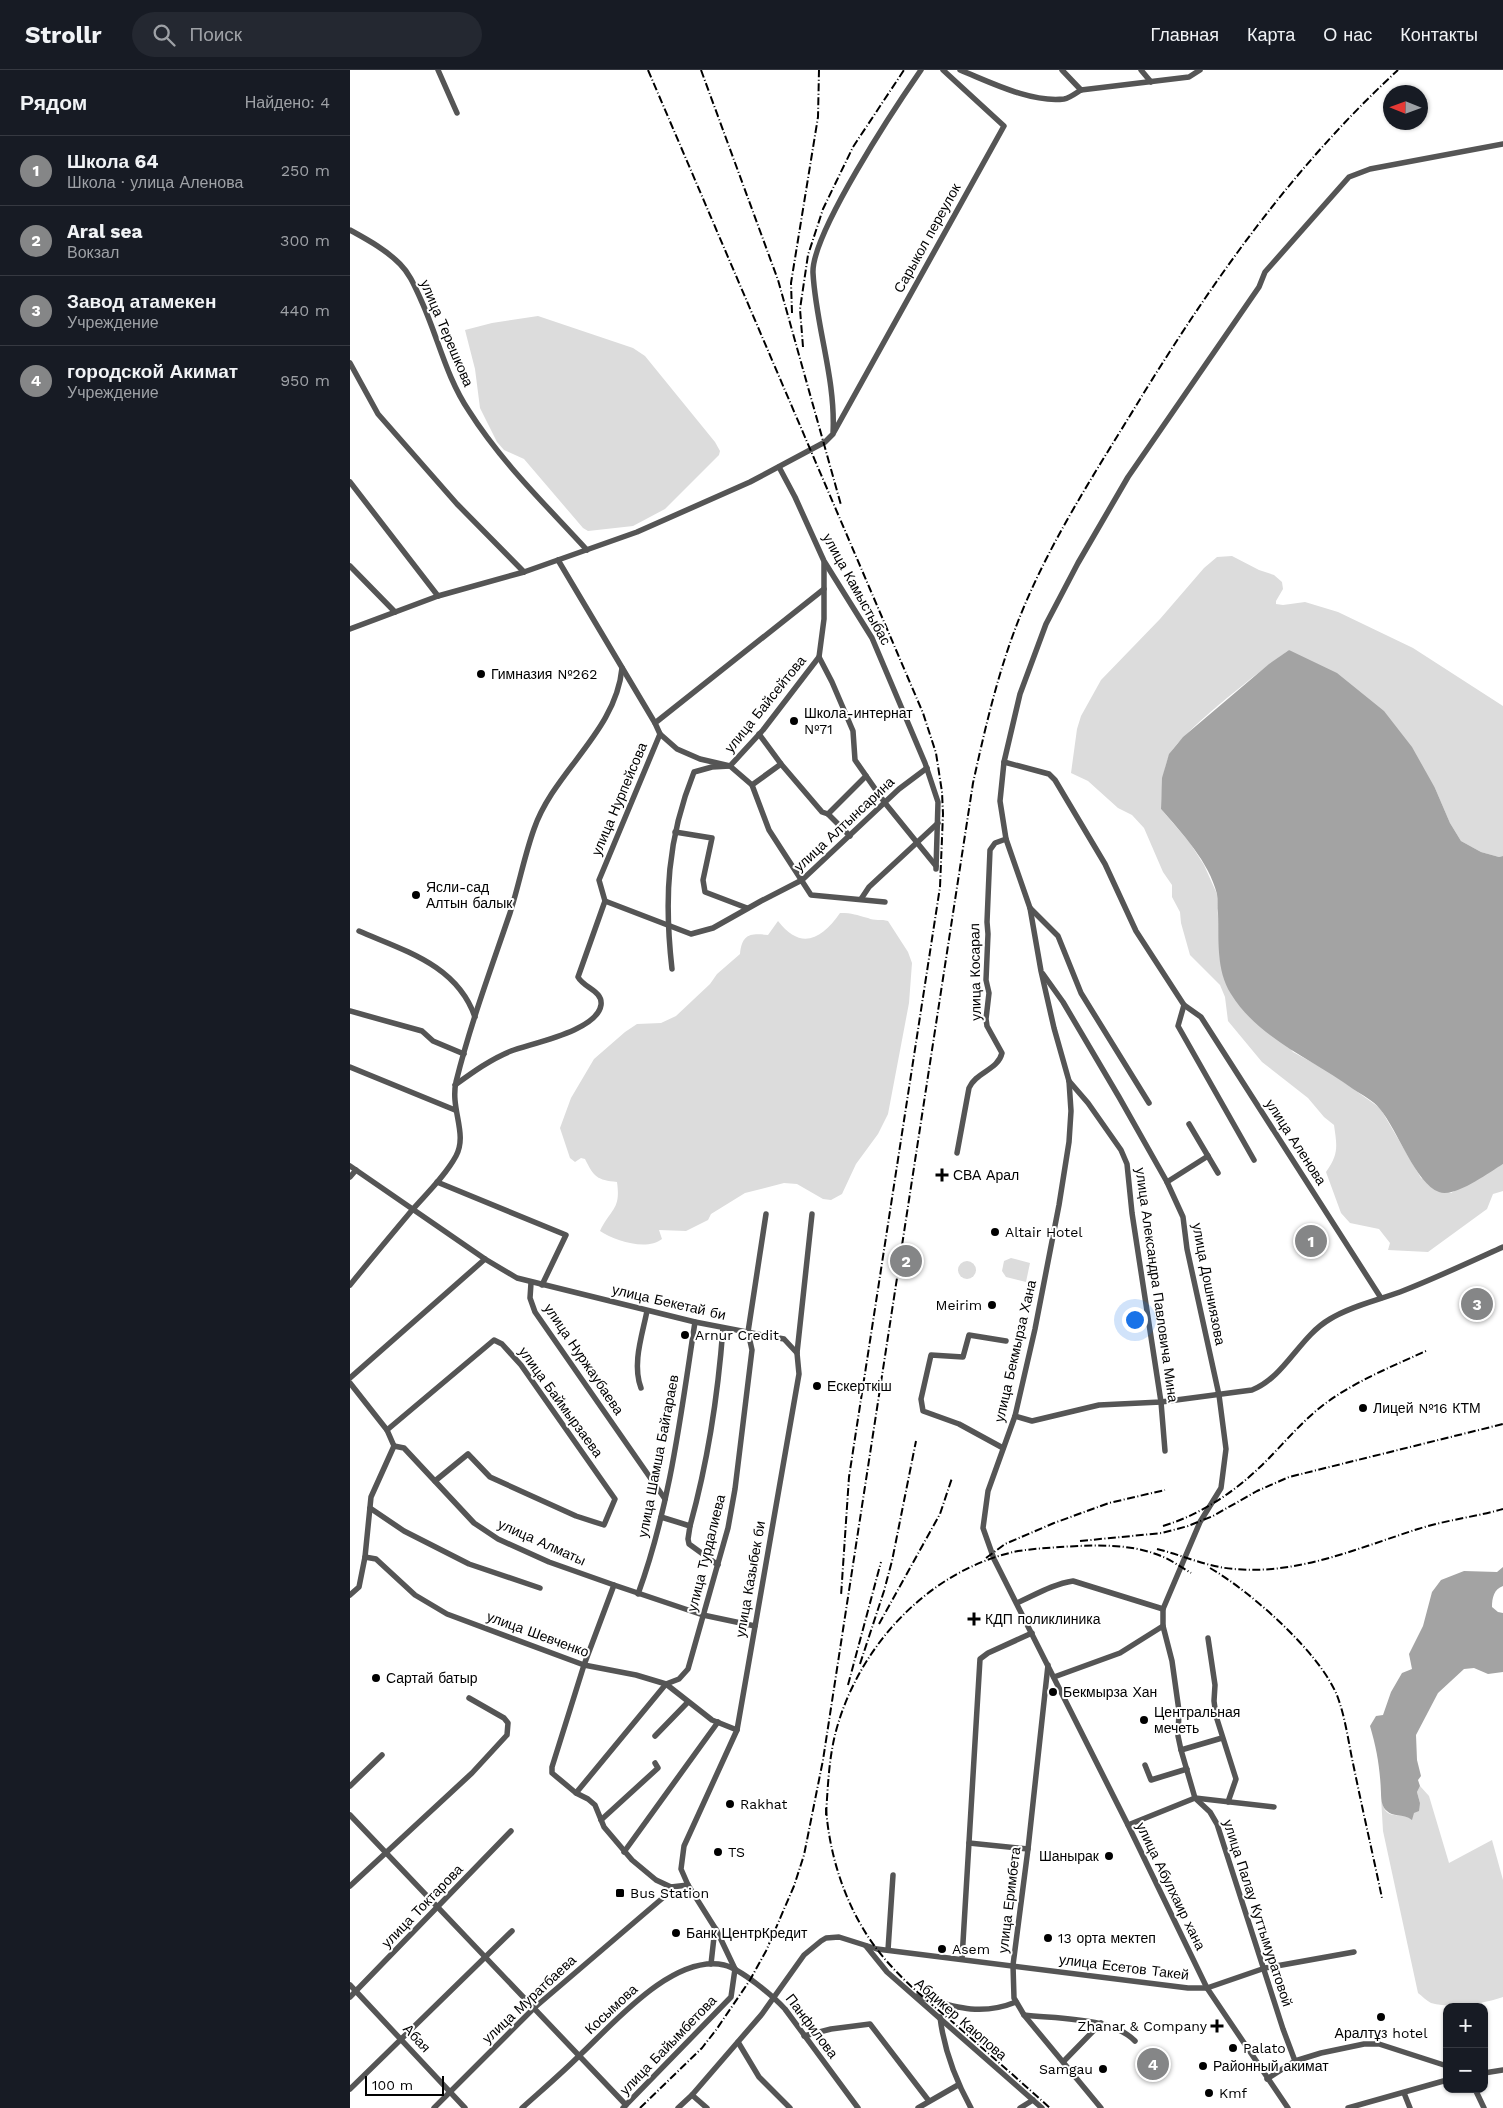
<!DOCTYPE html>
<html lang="ru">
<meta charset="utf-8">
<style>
body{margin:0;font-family:"Work Sans",sans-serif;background:#242831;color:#f1f3f6}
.controls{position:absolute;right:15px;bottom:15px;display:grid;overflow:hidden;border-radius:10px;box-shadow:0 1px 4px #0004}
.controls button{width:45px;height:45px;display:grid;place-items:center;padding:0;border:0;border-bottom:1px solid #363941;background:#171b24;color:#f1f3f6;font:25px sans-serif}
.compass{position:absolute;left:1033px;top:15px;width:45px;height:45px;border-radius:50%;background:#171b24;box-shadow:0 1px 4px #0004;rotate:271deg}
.scale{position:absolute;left:15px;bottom:12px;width:79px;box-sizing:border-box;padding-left:5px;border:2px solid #000;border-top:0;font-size:14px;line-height:18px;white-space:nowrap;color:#000;-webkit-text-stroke:4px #fff;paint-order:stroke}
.you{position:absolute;left:784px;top:1249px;width:18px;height:18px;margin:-12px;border:4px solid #fff;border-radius:50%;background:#1a73e8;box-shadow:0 0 0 8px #1a73e833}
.badge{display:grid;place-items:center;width:32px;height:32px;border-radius:50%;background:#858687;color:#fff;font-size:16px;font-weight:700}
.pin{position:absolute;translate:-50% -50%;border:2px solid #fff;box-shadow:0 1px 5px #0006}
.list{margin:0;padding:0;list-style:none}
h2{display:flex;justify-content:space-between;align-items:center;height:65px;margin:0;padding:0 20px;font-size:21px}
h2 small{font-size:16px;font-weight:400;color:#9ea1a6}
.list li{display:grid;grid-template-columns:32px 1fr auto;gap:15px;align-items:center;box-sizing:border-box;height:70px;padding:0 20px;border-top:1px solid #363941}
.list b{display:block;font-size:19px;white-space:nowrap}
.list p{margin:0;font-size:16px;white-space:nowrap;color:#9ea1a6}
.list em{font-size:16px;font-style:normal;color:#9ea1a6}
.icon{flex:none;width:28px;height:28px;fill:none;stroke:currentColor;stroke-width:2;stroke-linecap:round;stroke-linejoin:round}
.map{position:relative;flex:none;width:1153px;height:2038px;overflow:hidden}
header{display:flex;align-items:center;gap:30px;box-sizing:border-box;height:70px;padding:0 25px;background:#171b24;border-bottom:1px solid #363941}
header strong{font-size:24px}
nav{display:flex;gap:28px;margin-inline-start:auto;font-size:18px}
.search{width:350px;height:45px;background:#242831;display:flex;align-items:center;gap:12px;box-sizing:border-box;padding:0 18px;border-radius:28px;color:#9ea1a6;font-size:19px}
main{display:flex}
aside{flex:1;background:#171b24}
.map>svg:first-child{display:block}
.green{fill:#dcdcdc}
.water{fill:#a3a3a3}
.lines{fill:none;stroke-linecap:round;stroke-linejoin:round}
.minor{stroke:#555;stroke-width:5.5}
.rail{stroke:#000;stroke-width:2;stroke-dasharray:8 2.5 1 2.5;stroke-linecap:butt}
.poi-dot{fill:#000;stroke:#fff;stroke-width:2}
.labels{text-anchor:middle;stroke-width:4;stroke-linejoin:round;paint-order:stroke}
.street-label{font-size:14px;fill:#000;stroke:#fff}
.poi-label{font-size:14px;fill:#000;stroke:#fff;text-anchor:start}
</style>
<header>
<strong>Strollr</strong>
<div class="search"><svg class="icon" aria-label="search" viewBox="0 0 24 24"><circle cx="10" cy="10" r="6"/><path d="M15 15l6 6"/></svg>Поиск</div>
<nav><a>Главная</a><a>Карта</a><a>О нас</a><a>Контакты</a></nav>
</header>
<main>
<aside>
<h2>Рядом<small>Найдено: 4</small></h2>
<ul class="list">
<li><span class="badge">1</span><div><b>Школа 64</b><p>Школа · улица Аленова</p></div><em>250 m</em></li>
<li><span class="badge">2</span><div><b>Aral sea</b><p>Вокзал</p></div><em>300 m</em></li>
<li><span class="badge">3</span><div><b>Завод атамекен</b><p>Учреждение</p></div><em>440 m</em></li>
<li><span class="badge">4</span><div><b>городской Акимат</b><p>Учреждение</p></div><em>950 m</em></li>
</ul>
</aside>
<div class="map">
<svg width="1153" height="2038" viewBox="0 0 1153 2038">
<rect width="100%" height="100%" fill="#fff"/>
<g class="green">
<polygon points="188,246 283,278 295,286 365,372 370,381 369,385 315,439 283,456 238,461 233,458 174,389 154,380 147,372 130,338 125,299 115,260 142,253"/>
<path d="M882,486L909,500L924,505L932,512L933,519L926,531V534L933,535L955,532L988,542L1063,578L1153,636V786L1149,787L1131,782L1111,771L1100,753L1085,718L939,580C916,596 828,664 819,686C812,703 812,721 811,739L840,773L854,795L867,824L870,892L943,982L978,1001L1030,1038L1071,1108L1101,1123L1153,1094V1121L1143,1124L1137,1139L1078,1182L1038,1180L1040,1173L1029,1159L1000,1153L991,1143L976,1102C989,1084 987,1076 984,1055L974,1047L958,1028L912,992L878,951L875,927L870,915L840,885L831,853L830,842L822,827V815L813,802L794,758L782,745L768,738L738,711L721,703L727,659L731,646L751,610L810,549L854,498L867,487Z"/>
<path d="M490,843C503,843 506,845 518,848C524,851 532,849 538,851L558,882L562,893L559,933L538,1044L528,1064L506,1094L492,1124L481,1130L473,1129L447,1114L434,1113L395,1123L361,1144L358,1150L336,1161L309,1160L312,1169C297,1181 265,1171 250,1161C261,1138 271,1140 267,1112C247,1110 244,1107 235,1089L231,1088L225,1092L220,1088L210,1058L221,1028L244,989L275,962L287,954L311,953L326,946L360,914L367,904L390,884C392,864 400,863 418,865L428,851C451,881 472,869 490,843Z"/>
<polygon points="661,1188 680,1193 676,1212 656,1207 652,1201 654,1191"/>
<circle cx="617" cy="1200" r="9"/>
<path d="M1070,1716L1079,1726L1099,1793L1142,1770L1153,1810V1927C1132,1934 1103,1939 1081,1933C1077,1931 1072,1926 1068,1923L1033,1761L1031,1727C1032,1731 1033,1737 1035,1740C1040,1748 1057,1745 1064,1743L1070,1733L1067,1722Z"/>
</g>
<g class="water">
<path d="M939,580L987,603L1034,641L1062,677L1085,718L1100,753L1111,771L1131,782L1149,787L1153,786V1094C1138,1103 1105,1128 1089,1122C1066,1114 1047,1059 1030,1039C1024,1031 1012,1025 1003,1019C962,989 909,969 881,924C866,900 869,871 868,843C867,837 868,830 867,824C859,792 832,763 811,739L812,708L819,684L833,667L919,594Z"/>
<path d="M1153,1497V1516C1144,1519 1142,1528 1142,1537L1148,1542L1153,1543V1602L1138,1604L1124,1598L1114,1599L1088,1623L1066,1665L1067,1690L1071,1706L1068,1710L1070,1716L1067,1722L1070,1733L1069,1741L1064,1743L1062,1750C1053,1743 1042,1747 1037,1741C1032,1738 1031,1729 1031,1723C1030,1698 1027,1680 1020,1656L1026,1646L1033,1645L1041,1622L1052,1603L1062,1599L1059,1584L1073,1556L1082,1522L1091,1510L1114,1501L1147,1502Z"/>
</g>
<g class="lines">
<g class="minor">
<polyline points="88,0 107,43"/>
<path d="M610,0C640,12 681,33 714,29C720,28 726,23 731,20L839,7L850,0"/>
<polyline points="712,0 731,20"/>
<polyline points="791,0 801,12"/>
<path d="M0,160C18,170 35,179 50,194C60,204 65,217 71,230C88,267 96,307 119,341C152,393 196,435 237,480"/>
<polyline points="0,293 28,344 107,434 174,502"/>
<polyline points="484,362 654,56 593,0"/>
<polyline points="429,397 445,427 474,491 522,568 575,693 588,732 586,799"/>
<polyline points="0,412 88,526"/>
<polyline points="208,490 305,653"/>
<polyline points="474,493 474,549 469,587 482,612 503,661 505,690 535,733 586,796"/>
<polyline points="0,496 45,542"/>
<path d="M0,559L88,526L174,502L287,462L400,412L475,372L483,364C486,309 466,257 463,203C461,164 546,36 571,0"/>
<polyline points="310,664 327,679 350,689 380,696 402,715 419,760 461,825 535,832"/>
<polyline points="409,664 431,694 472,742 478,744 500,766"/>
<polyline points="654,692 699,704 705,710 755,794 786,861 834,935 828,956 904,1090"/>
<polyline points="402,715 431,694"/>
<polyline points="478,744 516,706"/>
<polyline points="325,762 362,768 353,810 355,822 397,838"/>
<polyline points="511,829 519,817 588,753"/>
<polyline points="255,831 341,864 363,858 411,831 452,810 549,719 577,698"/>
<polyline points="680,838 708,866 731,923 799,1033"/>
<path d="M9,861C55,881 107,895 125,947"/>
<path d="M322,899C314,829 317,769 344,702L362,697L380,696L413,660L469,587"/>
<polyline points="693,904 713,932 769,1027 817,1112 833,1147 837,1179 869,1325 876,1379 871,1418 850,1452 813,1539 813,1556"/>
<polyline points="834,935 851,947 1031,1228"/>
<polyline points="0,941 72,961 83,971 114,984"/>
<polyline points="0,997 105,1040"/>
<polyline points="719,1011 738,1033 771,1080 777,1094 782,1143 811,1332 815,1381"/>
<path d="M105,1015C123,1002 141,989 161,981C182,973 247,961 251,935C253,921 234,918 228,907L255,831L249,810L310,664L305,653L474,519"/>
<polyline points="839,1054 868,1103"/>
<path d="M607,1083L619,1018C626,1002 648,1000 652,983L637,956L636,949L639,923L636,910L638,864L637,852L640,780L645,773L656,769"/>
<polyline points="0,1096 135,1189 167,1208 345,1252 434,1269 447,1283"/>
<polyline points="0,1107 6,1100"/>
<polyline points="87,1112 216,1165 192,1215"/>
<polyline points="817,1112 858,1086"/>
<polyline points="181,1213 180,1228 185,1242 315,1429"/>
<path d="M0,1215C21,1189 42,1164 63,1139C78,1122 95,1106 106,1086C118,1064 100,1039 106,1012C120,955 141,899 160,843C169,815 174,787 184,759C204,701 266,662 272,598"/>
<polyline points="0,1308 135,1189"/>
<polyline points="0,1313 37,1360 44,1376"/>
<path d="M291,1318C282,1294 292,1266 297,1241"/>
<path d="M665,1346L682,1351L749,1335L811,1332L902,1320C935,1307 949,1267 980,1249C1003,1235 1030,1230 1055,1220C1088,1207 1120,1192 1153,1177"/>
<polyline points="37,1360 144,1270 152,1274 171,1295 265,1429 254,1455 226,1446 140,1407 118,1384 85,1411"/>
<polyline points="44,1376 54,1378 124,1453 148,1469 199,1492 264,1515 353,1545 405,1556"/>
<polyline points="653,1378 609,1354 573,1341 571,1329 581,1285 613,1287 619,1265 656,1271"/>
<polyline points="20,1438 54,1461 119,1494 190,1518"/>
<polyline points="311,1447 340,1456 338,1469 339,1474 368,1495"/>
<path d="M340,1456C358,1391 368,1325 373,1258"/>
<polyline points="15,1487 26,1489 65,1525 97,1544 234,1595 286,1605 316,1614 362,1650 387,1660"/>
<path d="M288,1524C320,1437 331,1343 345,1252"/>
<polyline points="0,1525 9,1517 15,1487 21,1427 44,1376"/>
<path d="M667,1533C685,1525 703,1514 723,1511L813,1539"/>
<polyline points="858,1568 865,1615 864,1631 866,1646 886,1709 878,1732"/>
<polyline points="698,1595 678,1779 663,1895 664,1928 674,1945 751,2038"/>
<polyline points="704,1607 770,1583 813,1556 822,1591 829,1641 828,1666 831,1680 845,1728 860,1742 867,1754 933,1959 945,1991"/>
<polyline points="305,1666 338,1632"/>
<polyline points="831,1680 872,1668"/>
<polyline points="795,1695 801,1710 837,1699"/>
<polyline points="0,1716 32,1685"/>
<polyline points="226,1723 316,1614 329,1609 338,1599 378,1458 385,1419 402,1280 398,1262 416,1144"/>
<polyline points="0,1745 276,2035"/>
<polyline points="251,1750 308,1698 305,1693"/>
<polyline points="778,1755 845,1728 924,1737"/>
<polyline points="619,1773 678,1779"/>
<polyline points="274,1782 368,1652"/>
<polyline points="0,1816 122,1703 157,1665 158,1653 154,1648 119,1628"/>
<polyline points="321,1817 338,1815"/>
<polyline points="366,1859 385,1899"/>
<polyline points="516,1876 537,1902 692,2038"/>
<polyline points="538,1880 543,1805"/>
<polyline points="612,1889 630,1589 638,1583 682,1563"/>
<polyline points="361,1894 365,1858 338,1815 331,1799 334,1776 387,1660 449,1304 447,1283 462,1144"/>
<polyline points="0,1915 115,2038"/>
<path d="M567,1926C602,1936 629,1947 666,1932"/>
<polyline points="0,1927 161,1761"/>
<path d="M674,1945C706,1949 762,1947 785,1971"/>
<path d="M590,1947C594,1980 605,2009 621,2038"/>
<polyline points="454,1966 481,1959 520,1954 579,2031"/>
<polyline points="388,1972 409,2007 440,2038"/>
<polyline points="714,1991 751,1953"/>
<polyline points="1134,2003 1153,2000"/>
<polyline points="917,2009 945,1991 971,1983 1014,1974 1029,1974 1097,1996"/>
<polyline points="0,2019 162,1861"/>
<polyline points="1125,2019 1134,2038"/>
<polyline points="1054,2023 1060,2038"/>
<polyline points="342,2025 357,2038"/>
<polyline points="84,2038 184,1938 315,1826 321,1817 306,1810 282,1790 254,1757 245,1735 238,1729 226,1723 202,1703 202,1697 234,1595 264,1515"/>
<path d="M172,2038C192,2020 212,2003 231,1984C264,1953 323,1884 374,1895C391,1899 423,1926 435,1939L508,2038"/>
<polyline points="273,2038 381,1927 385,1899"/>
<polyline points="328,2038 342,2025 412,1944 454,1885 471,1871 476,1868 489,1867 527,1879 838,1918 857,1918 915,1898 1004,1882"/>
<polyline points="568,2038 608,2015"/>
<polyline points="670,2038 683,2030"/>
<polyline points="938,2038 857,1918 778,1755 644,1489 633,1458 638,1421 665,1346 685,1259 709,1135 719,1072 721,1041 719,1011 704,958 691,901 680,838 656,769 650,731 654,692 670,624 696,554 728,493 778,407 909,217 915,202 999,107 1020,99 1153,74"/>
<polyline points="998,2038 1097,2010"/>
</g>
<g class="rail">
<polyline points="298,0 573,643 586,683 592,722 593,744 590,817 499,1407 491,1526"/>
<polyline points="351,0 428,210 491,435"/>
<polyline points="442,243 441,213 468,47 469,0"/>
<polyline points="453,277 450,239 458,185 473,139 503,77 554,0"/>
<path d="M813,1456C849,1445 882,1424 910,1397C931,1377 949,1354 972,1336C1003,1312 1041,1297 1076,1281"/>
<polyline points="730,1471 812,1463 838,1456 863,1446 907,1421 939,1407 1153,1354"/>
<path d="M807,1479C832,1485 857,1497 884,1499C948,1505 1008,1478 1068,1459C1096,1450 1125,1447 1153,1439"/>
<polyline points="636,1488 655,1474 704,1453 759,1433 815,1420"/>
<path d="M860,1498C900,1521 972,1584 988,1628C996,1650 999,1676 1004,1698C1013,1742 1023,1785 1032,1828"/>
<polyline points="529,1554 590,1444 602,1408"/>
<polyline points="510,1594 534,1521 542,1491 566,1371"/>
<polyline points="498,1615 531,1492"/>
<path d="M476,1738C480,1795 502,1855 542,1897C561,1918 584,1936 606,1955C638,1983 669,2010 700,2038"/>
<path d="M476,1745C478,1714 479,1683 488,1654C513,1571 582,1499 668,1481C682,1479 696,1478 710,1477C743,1475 780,1473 811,1486C821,1490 831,1497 841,1503"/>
<path d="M290,2038L352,1978L366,1960L400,1910L416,1881L444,1816L454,1785L473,1690L623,713C635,659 647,606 667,554C699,471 749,397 795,321C868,203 946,94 1048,0"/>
</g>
</g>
<g class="poi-dot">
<circle cx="131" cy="604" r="5"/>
<circle cx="444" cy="651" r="5"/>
<circle cx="66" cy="825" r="5"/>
<path d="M589.5 1097.5h5v5h5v5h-5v5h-5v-5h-5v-5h5z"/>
<circle cx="645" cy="1162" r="5"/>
<circle cx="642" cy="1235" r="5"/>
<circle cx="335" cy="1265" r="5"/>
<circle cx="467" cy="1316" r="5"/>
<circle cx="1013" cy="1338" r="5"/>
<path d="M621.5 1541.5h5v5h5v5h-5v5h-5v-5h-5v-5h5z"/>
<circle cx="26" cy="1608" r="5"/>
<circle cx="703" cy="1622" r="5"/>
<circle cx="794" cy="1650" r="5"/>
<circle cx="380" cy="1734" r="5"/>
<circle cx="368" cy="1782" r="5"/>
<circle cx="759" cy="1786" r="5"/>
<rect x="265" y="1818" width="10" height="10" rx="2.5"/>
<circle cx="326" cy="1863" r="5"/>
<circle cx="698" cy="1868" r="5"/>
<circle cx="592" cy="1879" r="5"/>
<circle cx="1031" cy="1947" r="5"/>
<path d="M864.5 1948.5h5v5h5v5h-5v5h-5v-5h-5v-5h5z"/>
<circle cx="883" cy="1978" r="5"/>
<circle cx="853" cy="1996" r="5"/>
<circle cx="753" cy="1999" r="5"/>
<circle cx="859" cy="2023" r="5"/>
</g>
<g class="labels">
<g class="street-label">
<text transform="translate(577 168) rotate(-61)" y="5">Сарыкол переулок</text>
<text transform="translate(97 263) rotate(67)" y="5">улица Терешкова</text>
<text transform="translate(507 519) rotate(61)" y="5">улица Камыстыбас</text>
<text transform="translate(415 634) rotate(-51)" y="5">улица Байсейтова</text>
<text transform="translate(269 729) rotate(-67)" y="5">улица Нурпейсова</text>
<text transform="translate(494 754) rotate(-43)" y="5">улица Алтынсарина</text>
<text transform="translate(625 902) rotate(-91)" y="5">улица Косарал</text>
<text transform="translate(946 1072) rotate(57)" y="5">улица Аленова</text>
<text transform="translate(859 1214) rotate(79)" y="5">улица Дошниязова</text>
<text transform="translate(807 1215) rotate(82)" y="5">улица Александра Павловича Мина</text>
<text transform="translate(319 1232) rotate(13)" y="5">улица Бекетай би</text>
<text transform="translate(665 1281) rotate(-77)" y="5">улица Бекмырза Хана</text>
<text transform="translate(234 1289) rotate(56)" y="5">улица Нуржаубаева</text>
<text transform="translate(211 1332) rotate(54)" y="5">улица Баймырзаева</text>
<text transform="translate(308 1386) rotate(-79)" y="5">улица Шамша Байгараев</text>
<text transform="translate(192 1472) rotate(24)" y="5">улица Алматы</text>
<text transform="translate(356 1483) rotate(-76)" y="5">улица Турдалиева</text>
<text transform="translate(400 1509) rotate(-80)" y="5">улица Казыбек би</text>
<text transform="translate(188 1564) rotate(20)" y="5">улица Шевченко</text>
<text transform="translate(821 1816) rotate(64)" y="5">улица Абулхаир хана</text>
<text transform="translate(659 1830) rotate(-83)" y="5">улица Еримбета</text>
<text transform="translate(72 1836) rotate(-46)" y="5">улица Токтарова</text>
<text transform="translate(908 1843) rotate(72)" y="5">улица Палау Куттымуратовой</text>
<text transform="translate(774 1897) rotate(7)" y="5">улица Есетов Такей</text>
<text transform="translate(179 1929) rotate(-43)" y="5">улица Муратбаева</text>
<text transform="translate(261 1939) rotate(-43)" y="5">Косымова</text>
<text transform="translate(611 1949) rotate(41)" y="5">Абдикер Каюпова</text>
<text transform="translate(462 1956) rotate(53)" y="5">Панфилова</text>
<text transform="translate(67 1968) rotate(47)" y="5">Абая</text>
<text transform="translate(318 1975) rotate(-46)" y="5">улица Байымбетова</text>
</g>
<g class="poi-label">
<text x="141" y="609">Гимназия №262</text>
<text x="454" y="648">Школа-интернат<tspan x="454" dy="16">№71</tspan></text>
<text x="76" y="822">Ясли-сад<tspan x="76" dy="16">Алтын балык</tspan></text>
<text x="603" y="1110">СВА Арал</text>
<text x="655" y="1167">Altair Hotel</text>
<text x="632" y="1240" text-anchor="end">Meirim</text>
<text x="345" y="1270">Arnur Credit</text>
<text x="477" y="1321">Ескерткіш</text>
<text x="1023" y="1343">Лицей №16 КТМ</text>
<text x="635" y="1554">КДП поликлиника</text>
<text x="36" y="1613">Сартай батыр</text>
<text x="713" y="1627">Бекмырза Хан</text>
<text x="804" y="1647">Центральная<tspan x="804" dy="16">мечеть</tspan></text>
<text x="390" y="1739">Rakhat</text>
<text x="378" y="1787">TS</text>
<text x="749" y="1791" text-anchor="end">Шанырак</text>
<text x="280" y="1828">Bus Station</text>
<text x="336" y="1868">Банк ЦентрКредит</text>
<text x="708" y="1873">13 орта мектеп</text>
<text x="602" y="1884">Asem</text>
<text x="857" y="1961" text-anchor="end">Zhanar &amp; Company</text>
<text x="1031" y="1968" text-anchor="middle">Аралтұз hotel</text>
<text x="893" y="1983">Palato</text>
<text x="863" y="2001">Районный акимат</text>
<text x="743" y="2004" text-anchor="end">Samgau</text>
<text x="869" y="2028">Kmf</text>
</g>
</g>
</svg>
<div class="controls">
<button>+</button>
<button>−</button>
</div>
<svg class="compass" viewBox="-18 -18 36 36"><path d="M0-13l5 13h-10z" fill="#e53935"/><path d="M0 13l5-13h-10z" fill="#9ea1a6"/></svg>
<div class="scale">100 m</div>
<div class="you"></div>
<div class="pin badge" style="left:961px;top:1171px">1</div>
<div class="pin badge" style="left:556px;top:1191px">2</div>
<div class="pin badge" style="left:1127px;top:1234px">3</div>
<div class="pin badge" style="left:803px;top:1994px">4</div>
</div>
</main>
